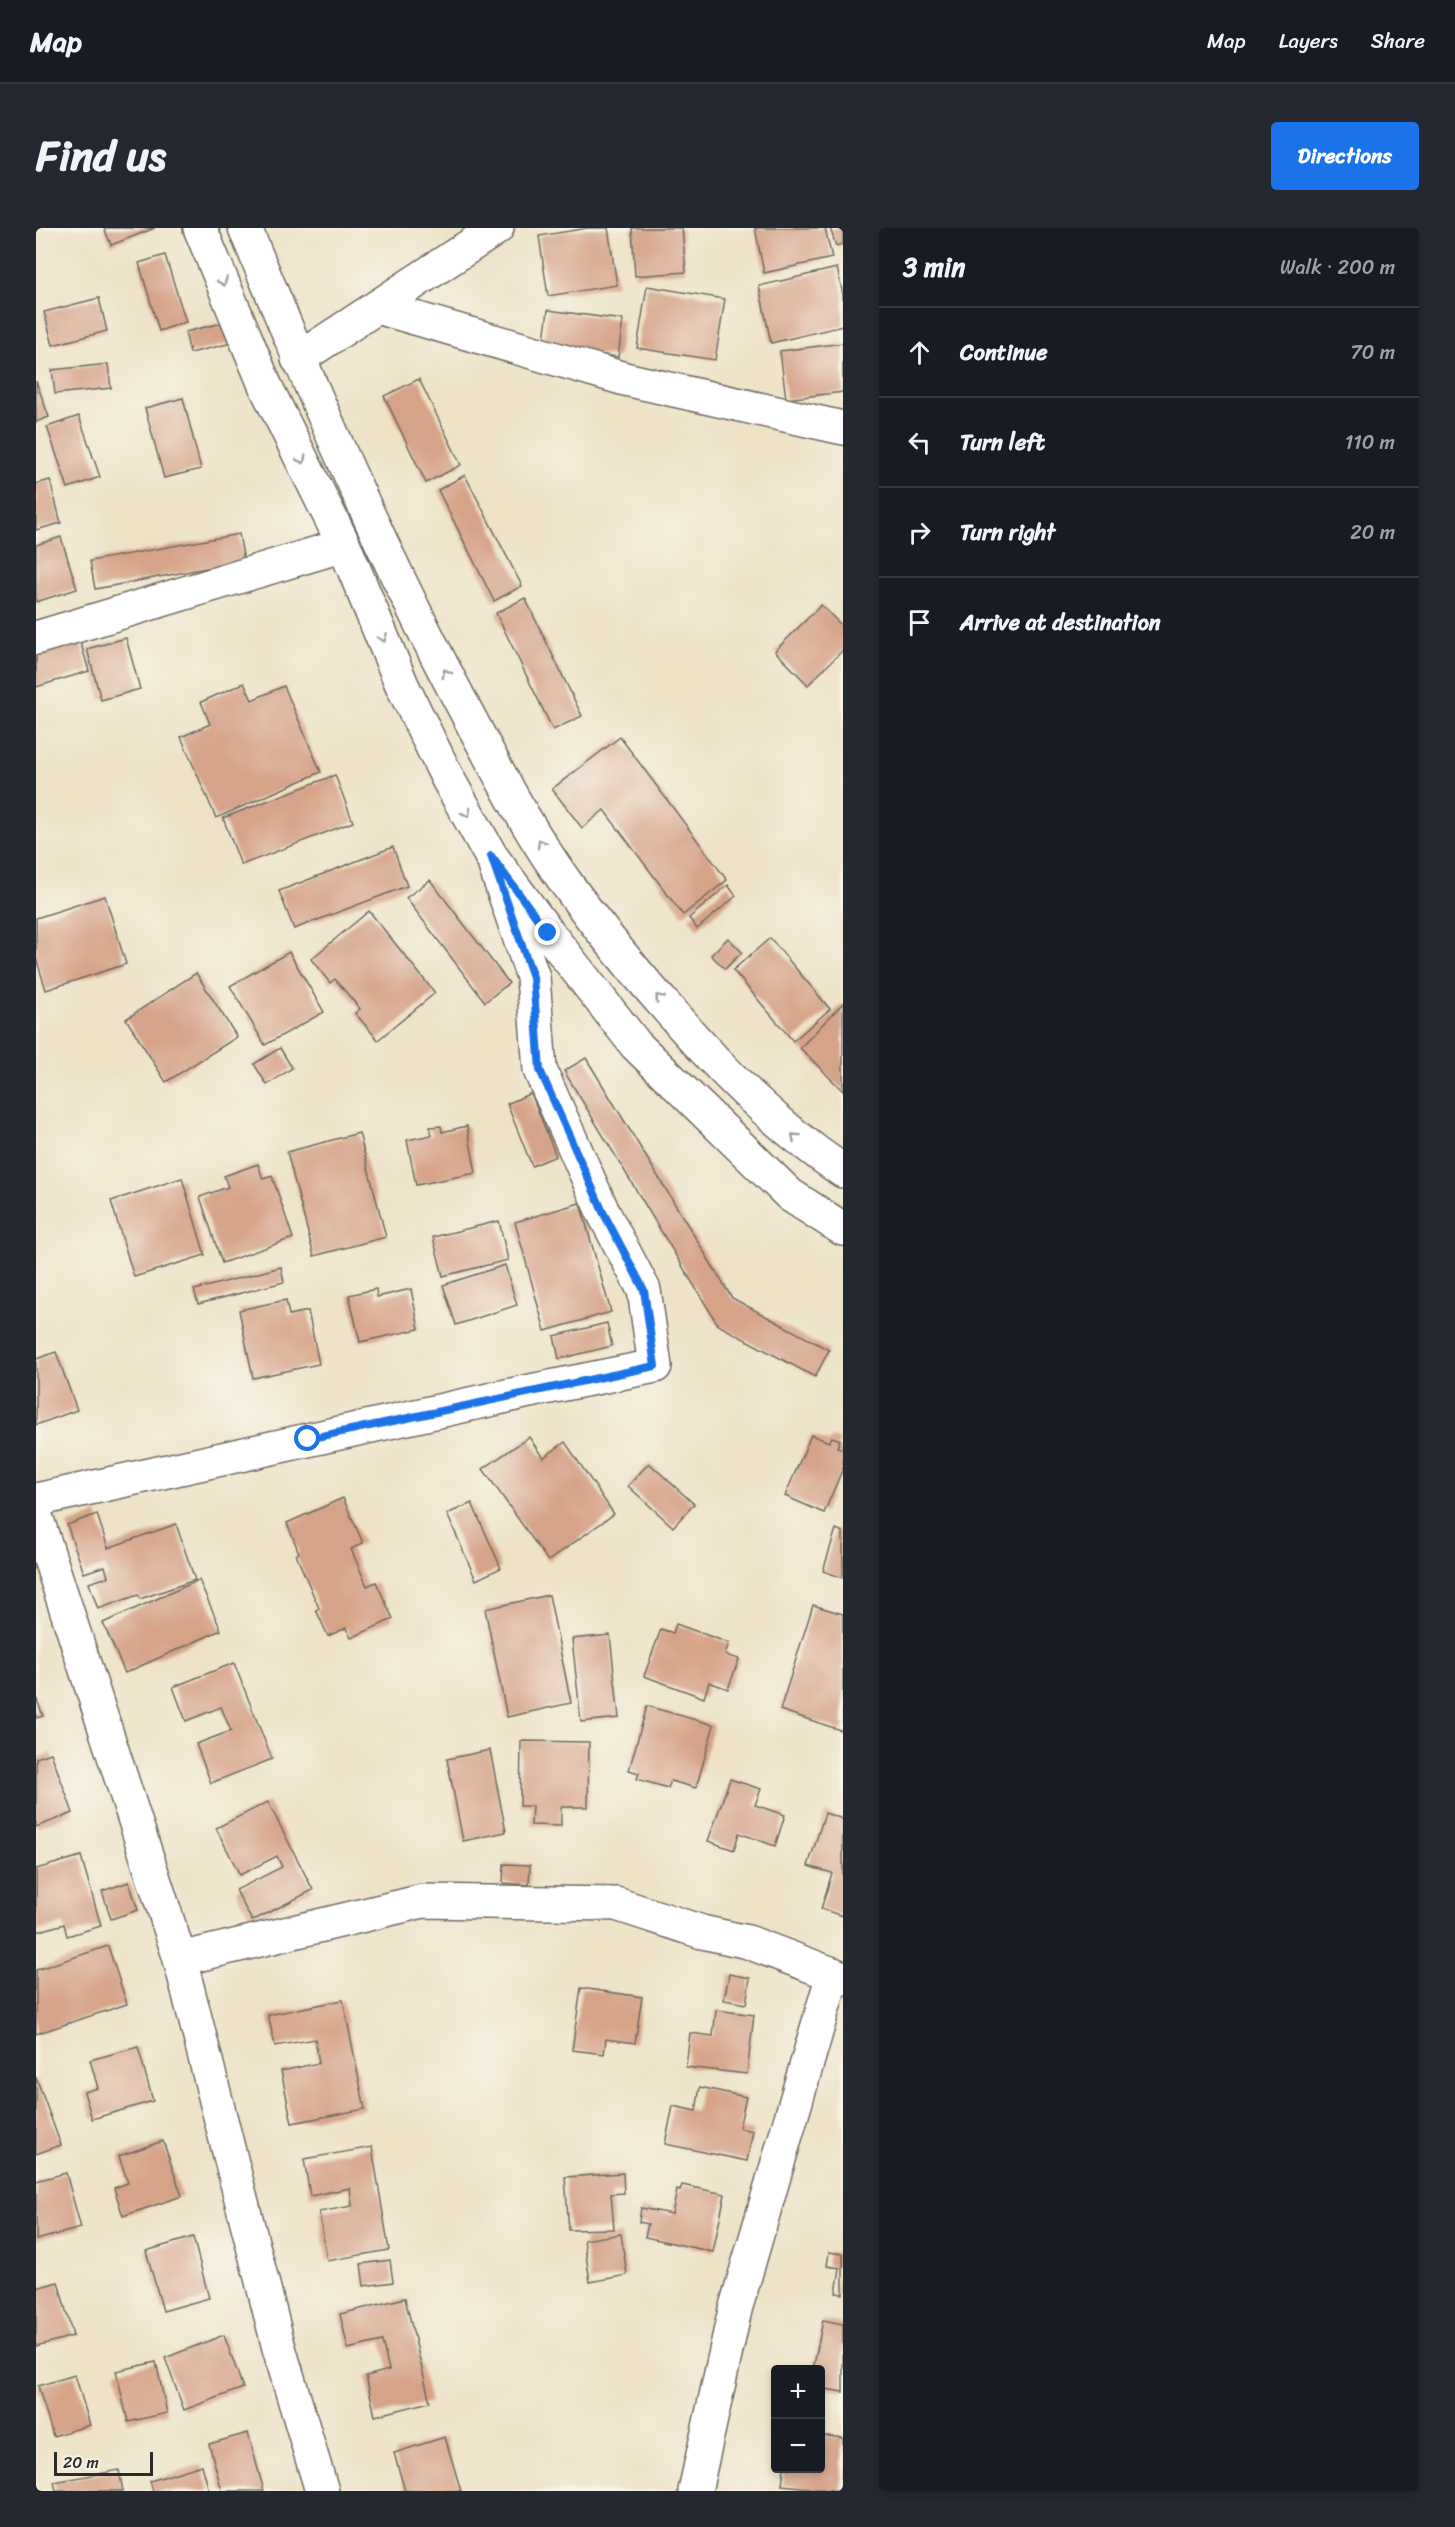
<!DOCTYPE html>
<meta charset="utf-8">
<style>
body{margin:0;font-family:Sriracha,sans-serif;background:#242831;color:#f1f3f6}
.controls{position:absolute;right:18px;bottom:18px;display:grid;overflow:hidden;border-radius:6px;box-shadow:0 3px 9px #0003}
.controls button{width:54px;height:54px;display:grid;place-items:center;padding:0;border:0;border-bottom:2px solid #363941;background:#171b24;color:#f1f3f6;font:30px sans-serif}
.scale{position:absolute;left:18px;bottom:15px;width:99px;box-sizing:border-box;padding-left:6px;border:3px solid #2b2b2b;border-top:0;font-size:16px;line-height:21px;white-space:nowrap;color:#2b2b2b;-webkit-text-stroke:4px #f7f3e8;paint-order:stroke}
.stop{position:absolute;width:18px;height:18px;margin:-14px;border:4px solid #1a73e8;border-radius:50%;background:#fff}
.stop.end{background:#1a73e8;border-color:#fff;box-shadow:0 2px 6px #0008}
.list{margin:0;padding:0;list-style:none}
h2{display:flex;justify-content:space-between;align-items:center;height:78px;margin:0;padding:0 24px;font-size:26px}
h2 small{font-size:20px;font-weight:400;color:#9ea1a6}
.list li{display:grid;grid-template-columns:39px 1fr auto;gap:18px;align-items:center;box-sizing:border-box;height:90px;padding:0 24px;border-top:2px solid #363941}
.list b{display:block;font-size:22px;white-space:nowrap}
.list em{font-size:20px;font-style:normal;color:#9ea1a6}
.icon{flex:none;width:33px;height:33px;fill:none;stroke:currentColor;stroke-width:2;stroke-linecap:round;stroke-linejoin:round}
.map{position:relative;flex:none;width:807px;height:2263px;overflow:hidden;border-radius:6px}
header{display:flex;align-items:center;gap:36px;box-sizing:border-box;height:84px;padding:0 30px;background:#171b24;border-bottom:2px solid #363941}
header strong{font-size:28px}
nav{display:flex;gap:33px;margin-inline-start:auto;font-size:21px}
.intro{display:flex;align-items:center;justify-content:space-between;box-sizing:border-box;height:144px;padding:0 36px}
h1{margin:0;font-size:42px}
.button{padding:15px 27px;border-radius:6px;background:#1a73e8;color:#fff;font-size:21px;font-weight:700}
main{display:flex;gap:36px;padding:0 36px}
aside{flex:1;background:#171b24;border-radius:6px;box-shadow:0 3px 9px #0003}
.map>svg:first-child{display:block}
.building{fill:#d5a387}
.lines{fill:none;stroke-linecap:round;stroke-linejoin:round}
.minor-casing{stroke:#6f6b62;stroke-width:36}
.major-casing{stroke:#6f6b62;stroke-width:36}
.minor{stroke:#fff;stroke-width:33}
.major{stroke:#fff;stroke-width:33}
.oneway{stroke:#a0a0a0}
.route{stroke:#1a73e8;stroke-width:8}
</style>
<header>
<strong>Map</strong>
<nav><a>Map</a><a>Layers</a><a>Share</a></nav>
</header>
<div class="intro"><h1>Find us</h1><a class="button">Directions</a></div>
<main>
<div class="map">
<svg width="807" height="2263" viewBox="0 0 807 2263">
<rect width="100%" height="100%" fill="#f7f3e8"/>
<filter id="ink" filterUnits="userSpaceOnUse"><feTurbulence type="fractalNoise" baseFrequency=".0167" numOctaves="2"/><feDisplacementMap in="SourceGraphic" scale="12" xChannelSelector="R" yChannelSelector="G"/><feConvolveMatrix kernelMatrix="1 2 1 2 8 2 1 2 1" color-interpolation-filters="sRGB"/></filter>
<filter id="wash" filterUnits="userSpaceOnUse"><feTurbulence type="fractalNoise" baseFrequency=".008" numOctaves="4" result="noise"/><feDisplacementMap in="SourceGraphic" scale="24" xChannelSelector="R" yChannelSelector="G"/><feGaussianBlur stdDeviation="1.35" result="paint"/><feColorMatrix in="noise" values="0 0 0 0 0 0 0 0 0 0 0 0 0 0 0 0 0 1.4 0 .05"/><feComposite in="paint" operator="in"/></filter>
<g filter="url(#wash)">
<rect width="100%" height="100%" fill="#eee3c7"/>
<g id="blocks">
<g class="building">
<polygon points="68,0 119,0 75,17"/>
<polygon points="552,0 572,0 581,57 512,68 503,8"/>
<polygon points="596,0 646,0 650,44 599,48"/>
<polygon points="719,0 789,0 796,30 728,45"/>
<polygon points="794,0 807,0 807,16 800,18"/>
<polygon points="129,27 150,94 123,103 103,35"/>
<polygon points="801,40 807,67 807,98 735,115 723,58"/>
<polygon points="611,58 689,71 679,132 601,120"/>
<polygon points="63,70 71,103 17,117 8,84"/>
<polygon points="512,82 587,92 582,129 507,119"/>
<polygon points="194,93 200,114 154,125 149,104"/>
<polygon points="807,115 807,164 750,171 744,123"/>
<polygon points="72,136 75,160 19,166 16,142"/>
<polygon points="383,151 425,237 390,255 348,168"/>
<polygon points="0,153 13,189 0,194"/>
<polygon points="147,170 165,241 128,250 109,180"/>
<polygon points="43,188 64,249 32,260 11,199"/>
<polygon points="429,247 486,358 458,373 402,262"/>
<polygon points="14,252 25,295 0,302 0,256"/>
<polygon points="203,306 208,333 59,361 54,333"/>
<polygon points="25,309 41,361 0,374 0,317"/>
<polygon points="489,370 546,488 517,502 460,385"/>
<polygon points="785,377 807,399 807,422 772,457 739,423"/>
<polygon points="43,409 53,443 0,459 0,422"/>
<polygon points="90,410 104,461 65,472 51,421"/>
<polygon points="208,455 216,472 248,458 285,544 180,590 145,509 174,496 165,474"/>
<polygon points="584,509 691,652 647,687 568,582 546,600 516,561"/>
<polygon points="299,547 317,594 205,637 187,590"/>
<polygon points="357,619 371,658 258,701 243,663"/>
<polygon points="394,652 473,755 449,774 370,670"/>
<polygon points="692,657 700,668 661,701 653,690"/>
<polygon points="69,668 90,736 10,762 0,730 0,690"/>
<polygon points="333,683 399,765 342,812 319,785 324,781 299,751 294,755 275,731"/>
<polygon points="692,710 706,724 689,741 675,727"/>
<polygon points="734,710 794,781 757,813 697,742"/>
<polygon points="253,724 288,784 229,817 194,758"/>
<polygon points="160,745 201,809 130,854 90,791"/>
<polygon points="807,775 807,863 764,820"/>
<polygon points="244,820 256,840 231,857 218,836"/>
<polygon points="550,830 696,1070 793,1122 779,1149 682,1097 528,843"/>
<polygon points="495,865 520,928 496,938 471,876"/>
<polygon points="405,898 406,904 431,898 440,945 380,957 371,912 396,907 394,899"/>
<polygon points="323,905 350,1009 278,1028 251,924"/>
<polygon points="222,936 227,951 236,948 257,1010 186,1035 164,969 192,959 188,948"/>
<polygon points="146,950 169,1027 98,1049 75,973"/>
<polygon points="544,975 575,1084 509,1103 479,994"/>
<polygon points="463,993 472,1032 407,1048 397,1009"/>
<polygon points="469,1037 481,1077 420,1097 407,1057"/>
<polygon points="245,1039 248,1054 162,1076 158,1062"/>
<polygon points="340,1061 341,1069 375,1061 383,1101 324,1114 313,1067"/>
<polygon points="250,1072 253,1087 272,1083 283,1136 217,1150 203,1082"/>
<polygon points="571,1095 576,1118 523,1131 518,1108"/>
<polygon points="20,1124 41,1182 0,1197 0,1131"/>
<polygon points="775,1207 793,1214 796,1209 804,1212 801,1219 807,1221 807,1240 788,1285 749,1268"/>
<polygon points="493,1209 507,1230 529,1214 578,1286 512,1333 447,1241"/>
<polygon points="613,1235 658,1276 637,1299 592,1258"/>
<polygon points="307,1270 327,1315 315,1321 331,1358 340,1354 357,1391 315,1410 310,1400 292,1408 280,1382 283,1380 260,1327 263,1325 251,1295"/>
<polygon points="436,1275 465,1340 440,1352 411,1286"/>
<polygon points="61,1286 72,1320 140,1296 159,1352 104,1371 102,1367 62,1381 53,1355 72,1349 69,1338 48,1345 31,1297"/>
<polygon points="800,1301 807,1304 807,1350 787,1343"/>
<polygon points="163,1352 185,1402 89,1445 67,1395"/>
<polygon points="513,1367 535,1475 471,1489 449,1381"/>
<polygon points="777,1377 807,1386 807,1503 744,1482"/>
<polygon points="640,1396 693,1415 689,1427 703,1431 692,1461 673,1454 668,1470 608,1448 625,1401 637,1405"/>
<polygon points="574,1407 583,1490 545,1494 536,1411"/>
<polygon points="198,1435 236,1531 175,1555 160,1516 195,1503 185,1479 150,1493 137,1459"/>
<polygon points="0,1469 7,1488 0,1490"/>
<polygon points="611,1478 678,1497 660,1560 635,1553 632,1560 601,1551 603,1545 593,1542"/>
<polygon points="485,1513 553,1514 552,1579 525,1579 525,1598 495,1597 496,1578 484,1578"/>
<polygon points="454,1522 470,1604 427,1613 411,1531"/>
<polygon points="15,1525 37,1585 0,1599 0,1530"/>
<polygon points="694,1551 725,1561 719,1577 749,1587 739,1618 703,1605 698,1622 672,1613"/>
<polygon points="232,1574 277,1662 216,1693 200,1662 246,1639 241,1628 204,1647 180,1600"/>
<polygon points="789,1585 807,1591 807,1688 785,1681 796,1645 772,1638"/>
<polygon points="45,1628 65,1698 31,1708 28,1696 0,1704 0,1641"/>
<polygon points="468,1636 494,1637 493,1657 467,1655"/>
<polygon points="93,1654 102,1682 75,1691 66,1663"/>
<polygon points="72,1718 91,1776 0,1806 0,1742"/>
<polygon points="693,1746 714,1750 710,1776 688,1772"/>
<polygon points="545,1760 606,1769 599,1815 570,1811 568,1826 536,1822"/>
<polygon points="307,1772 329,1881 256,1895 245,1843 283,1835 279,1811 239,1818 232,1787"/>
<polygon points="680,1782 718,1787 711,1846 650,1839 654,1805 677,1808"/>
<polygon points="102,1819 117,1873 56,1891 48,1864 62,1860 54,1832"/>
<polygon points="0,1849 25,1917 0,1926"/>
<polygon points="664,1859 710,1869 703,1900 717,1903 711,1933 629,1916 637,1878 660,1883"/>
<polygon points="127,1913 146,1968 87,1988 78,1960 92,1955 83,1928"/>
<polygon points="336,1919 353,2022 291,2033 283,1984 316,1978 314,1960 274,1968 268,1931"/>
<polygon points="30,1945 45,2000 0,2012 0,1953"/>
<polygon points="587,1945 588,1965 575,1966 578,2001 533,2002 529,1949"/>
<polygon points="646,1957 689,1966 677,2024 609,2009 612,1996 603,1994 605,1980 636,1986 641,1962 644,1963"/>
<polygon points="585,2006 591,2047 554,2054 548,2012"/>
<polygon points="157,2009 173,2070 127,2083 110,2023"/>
<polygon points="793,2024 807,2026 807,2066 800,2065 804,2040 791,2038"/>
<polygon points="354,2032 357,2054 328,2058 325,2036"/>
<polygon points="22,2054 37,2108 0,2118 0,2060"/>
<polygon points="369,2070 394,2174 339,2188 330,2148 353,2142 346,2113 312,2121 304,2086"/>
<polygon points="787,2092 807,2096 807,2164 784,2160 784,2142 777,2142"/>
<polygon points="188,2107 207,2160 148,2182 129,2130"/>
<polygon points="120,2134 131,2185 92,2194 80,2143"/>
<polygon points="39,2147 54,2197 17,2208 2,2158"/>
<polygon points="212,2205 228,2263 186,2263 173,2216"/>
<polygon points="784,2207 807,2210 805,2263 746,2257 748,2240 784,2240"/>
<polygon points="409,2209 425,2263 369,2263 358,2225"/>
<polygon points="166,2237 173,2263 117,2263 114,2253"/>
<polygon points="83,2242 87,2263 20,2263 18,2254"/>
</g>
</g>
</g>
<g filter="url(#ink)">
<use href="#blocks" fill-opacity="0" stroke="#6f6b62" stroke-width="1.5"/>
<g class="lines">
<g class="minor-casing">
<g id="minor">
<polyline points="341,79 589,151 807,200"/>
<polyline points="262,131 461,0"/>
<polyline points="0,410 308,317"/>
<polyline points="0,1272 489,1164 619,1138 608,1062 567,984 504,842 497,749 459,638"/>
<polyline points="0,1288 144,1731 243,2120 286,2263"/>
<polyline points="144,1731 387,1673 580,1676 666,1704 712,1714 807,1750"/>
<polyline points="659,2263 699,2082 797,1746"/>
</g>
</g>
<g class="major-casing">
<g id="major">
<polyline points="164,0 229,157 308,317 366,457 412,551 455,628 512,705 600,817 754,967 807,1001"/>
<path d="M209,0C275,161 344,322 426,476C455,530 484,588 519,639C553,689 592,736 632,781C685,842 740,898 807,943"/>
</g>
</g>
<use href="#minor" class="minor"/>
<use href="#major" class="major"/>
</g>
<defs><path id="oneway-chevron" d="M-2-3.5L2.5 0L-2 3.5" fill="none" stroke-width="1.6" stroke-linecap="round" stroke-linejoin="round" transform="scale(1.5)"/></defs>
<g class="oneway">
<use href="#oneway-chevron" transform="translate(187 54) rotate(68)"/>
<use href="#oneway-chevron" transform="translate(266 232) rotate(64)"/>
<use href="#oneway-chevron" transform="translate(347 410) rotate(68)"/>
<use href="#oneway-chevron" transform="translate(410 445) rotate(-118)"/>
<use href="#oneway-chevron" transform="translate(431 585) rotate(61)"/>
<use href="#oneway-chevron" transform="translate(505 615) rotate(-121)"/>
<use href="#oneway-chevron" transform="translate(623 770) rotate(-131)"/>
<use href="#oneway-chevron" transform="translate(759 909) rotate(-138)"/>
</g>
</g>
<g class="lines" filter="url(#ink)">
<polyline class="route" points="272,1211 619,1138 608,1062 567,984 504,842 497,749 455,628 512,705"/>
</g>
</svg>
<div class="controls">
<button>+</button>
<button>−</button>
</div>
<div class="scale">20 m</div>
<div class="stop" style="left:272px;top:1211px"></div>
<div class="stop end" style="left:512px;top:705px"></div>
</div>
<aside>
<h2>3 min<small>Walk · 200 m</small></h2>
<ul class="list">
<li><svg class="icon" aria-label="ahead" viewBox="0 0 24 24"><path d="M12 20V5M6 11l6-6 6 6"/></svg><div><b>Continue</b></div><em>70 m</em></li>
<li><svg class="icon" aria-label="left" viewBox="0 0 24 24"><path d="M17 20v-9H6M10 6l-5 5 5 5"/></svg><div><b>Turn left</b></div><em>110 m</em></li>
<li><svg class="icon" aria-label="right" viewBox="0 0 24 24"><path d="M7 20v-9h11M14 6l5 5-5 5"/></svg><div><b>Turn right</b></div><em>20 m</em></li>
<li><svg class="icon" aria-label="arrive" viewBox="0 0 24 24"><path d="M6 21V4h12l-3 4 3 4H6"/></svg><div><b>Arrive at destination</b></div></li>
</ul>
</aside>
</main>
